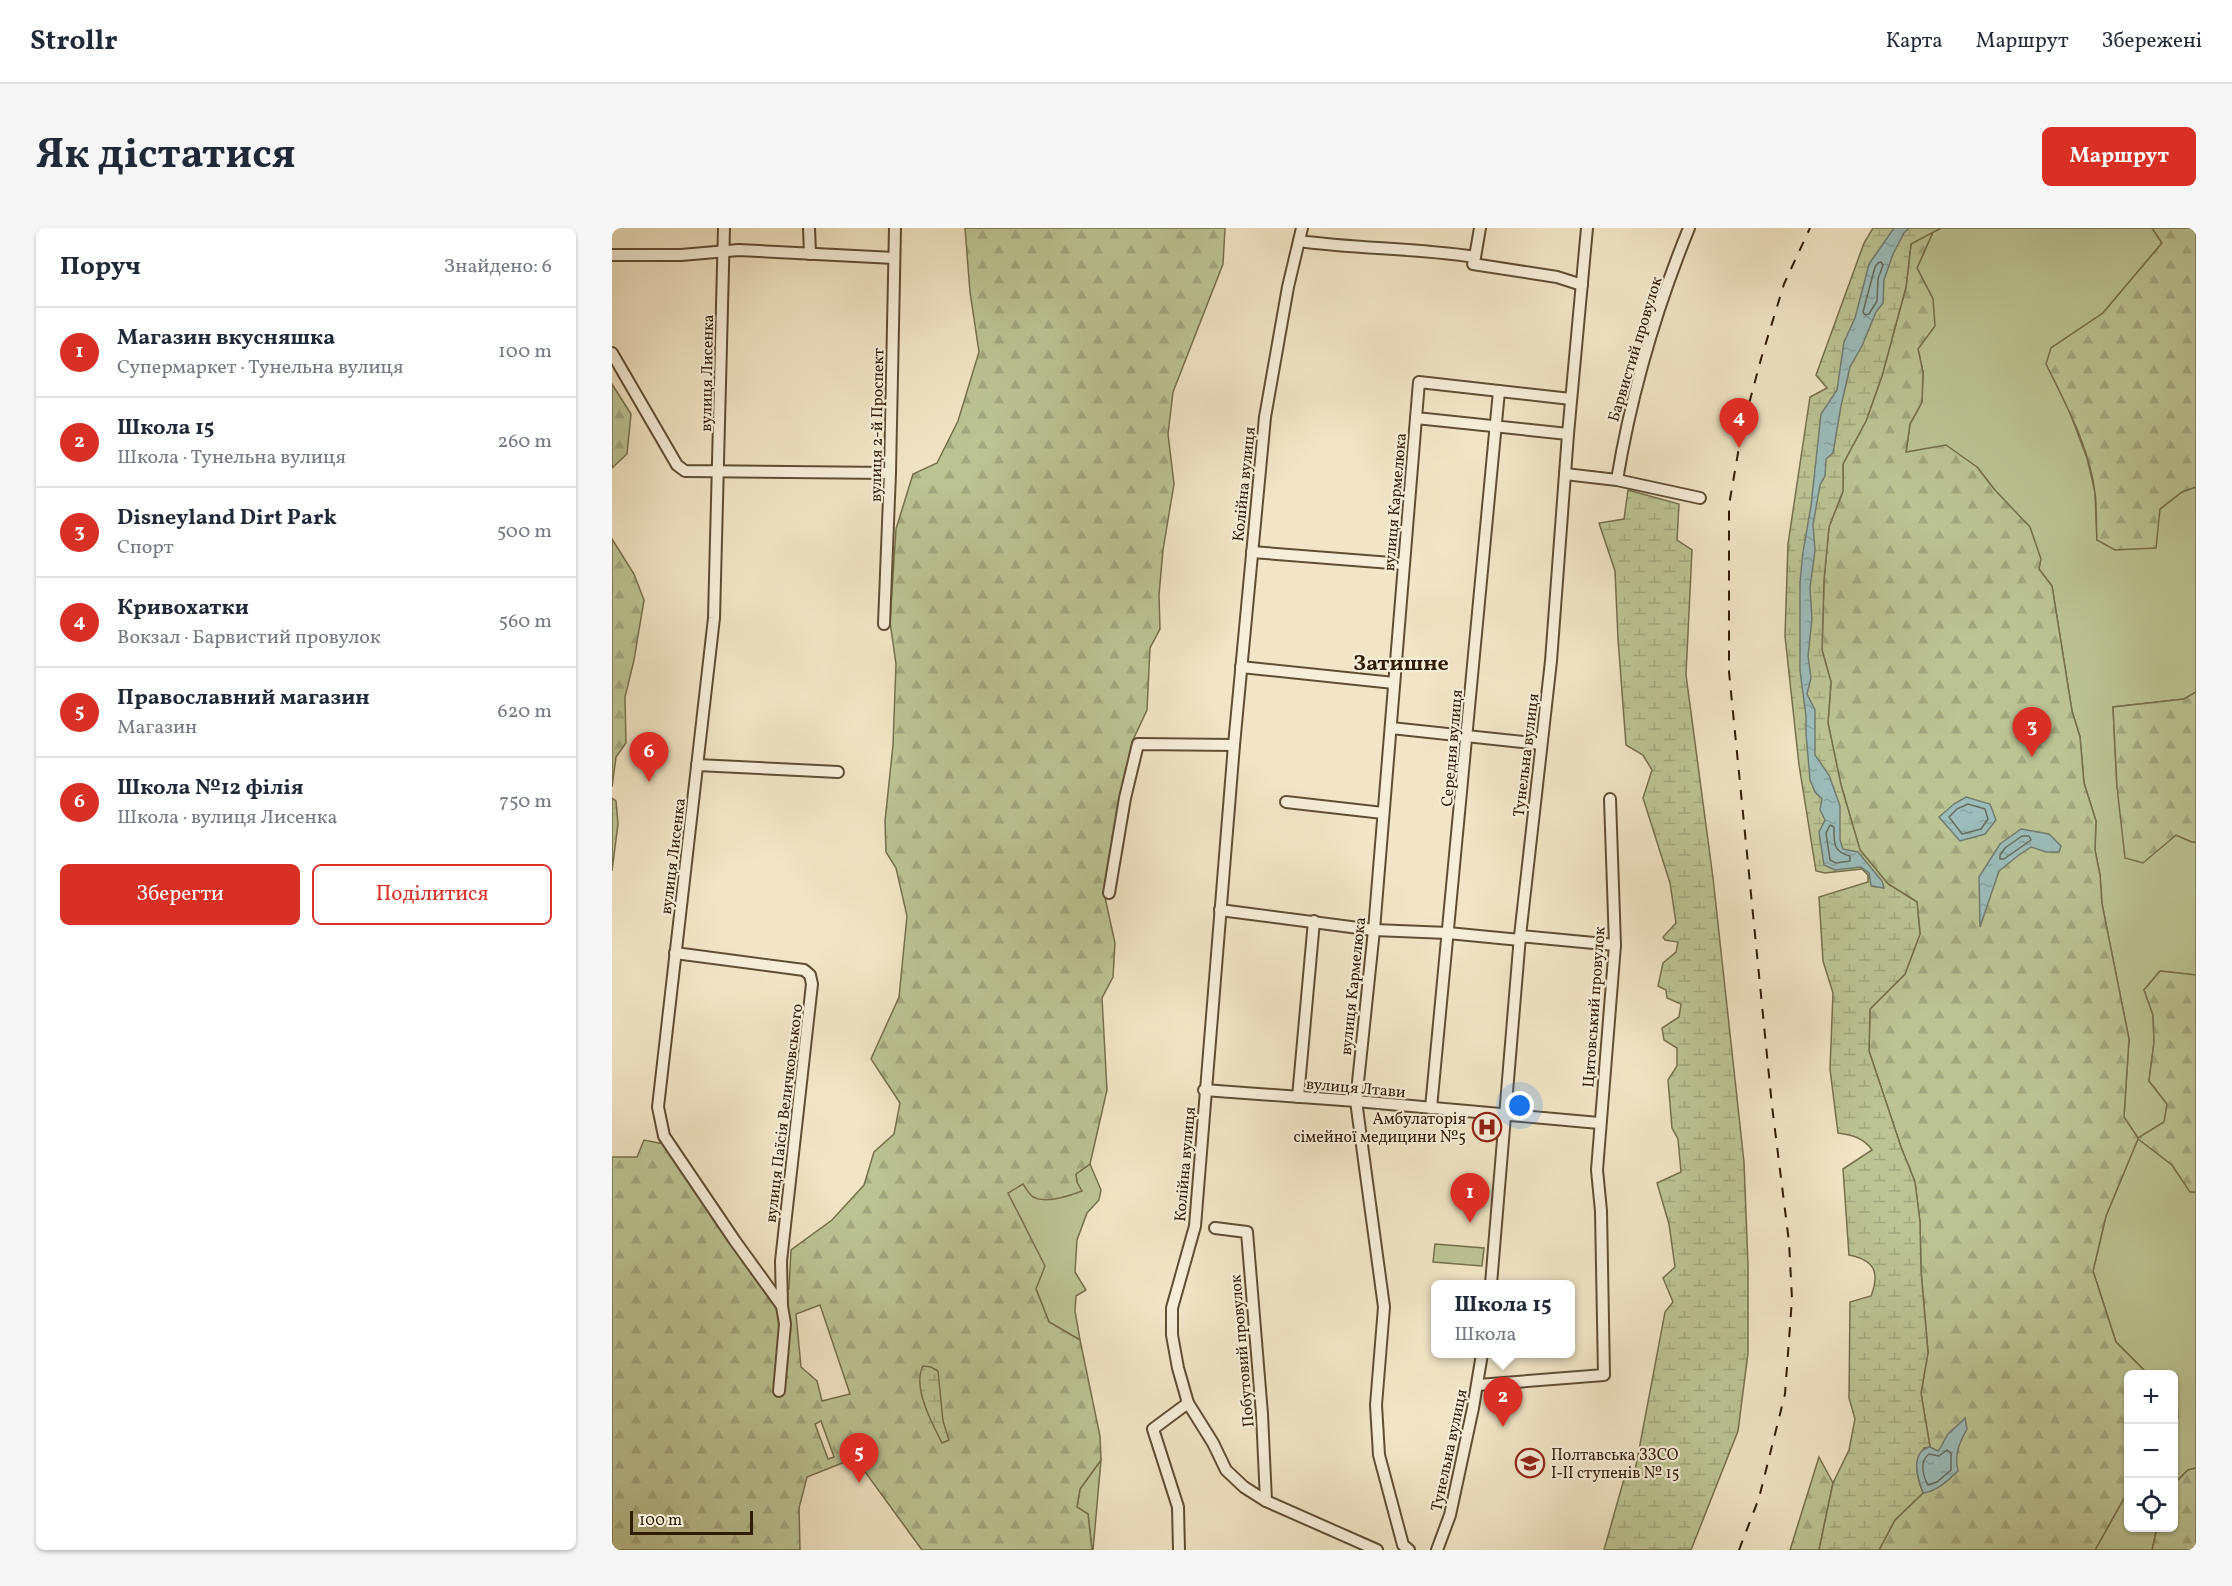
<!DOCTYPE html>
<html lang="uk">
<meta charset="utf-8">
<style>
body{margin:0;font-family:Vollkorn,serif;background:#f6f6f7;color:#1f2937}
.controls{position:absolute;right:18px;bottom:18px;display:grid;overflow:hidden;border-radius:9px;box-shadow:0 2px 4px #0004}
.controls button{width:54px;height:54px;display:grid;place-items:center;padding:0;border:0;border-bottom:2px solid #e0e1e3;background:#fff;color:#1f2937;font:30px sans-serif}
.scale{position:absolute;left:18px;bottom:15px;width:123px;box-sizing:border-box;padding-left:6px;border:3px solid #301b03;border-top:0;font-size:16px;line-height:21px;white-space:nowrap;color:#301b03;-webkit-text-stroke:4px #f6eed9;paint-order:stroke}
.you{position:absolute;left:908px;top:878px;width:21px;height:21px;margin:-15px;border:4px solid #fff;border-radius:50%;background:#1a73e8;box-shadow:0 0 0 9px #1a73e833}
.badge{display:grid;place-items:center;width:39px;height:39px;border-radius:50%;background:#d93025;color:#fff;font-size:20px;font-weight:700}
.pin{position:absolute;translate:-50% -50px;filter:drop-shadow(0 2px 3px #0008)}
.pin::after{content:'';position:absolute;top:32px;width:21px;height:18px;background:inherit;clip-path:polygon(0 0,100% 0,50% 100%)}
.popup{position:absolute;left:819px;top:1052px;width:144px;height:78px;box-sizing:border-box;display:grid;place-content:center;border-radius:9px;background:#fff;filter:drop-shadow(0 2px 4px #0005);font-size:20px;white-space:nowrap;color:#747a83}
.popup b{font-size:22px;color:#1f2937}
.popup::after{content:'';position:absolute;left:50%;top:100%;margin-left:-12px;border:12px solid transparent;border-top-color:#fff}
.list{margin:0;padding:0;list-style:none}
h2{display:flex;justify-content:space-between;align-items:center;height:78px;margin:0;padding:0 24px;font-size:26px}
h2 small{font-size:20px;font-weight:400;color:#747a83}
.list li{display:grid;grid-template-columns:39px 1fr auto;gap:18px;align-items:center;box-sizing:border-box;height:90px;padding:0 24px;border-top:2px solid #e0e1e3}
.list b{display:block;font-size:22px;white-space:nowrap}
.list p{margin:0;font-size:20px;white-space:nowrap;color:#747a83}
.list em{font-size:20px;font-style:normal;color:#747a83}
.actions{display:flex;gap:12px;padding:18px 24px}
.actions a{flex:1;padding:14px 0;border:2px solid #d93025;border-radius:9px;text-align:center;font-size:21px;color:#d93025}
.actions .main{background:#d93025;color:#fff}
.icon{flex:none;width:33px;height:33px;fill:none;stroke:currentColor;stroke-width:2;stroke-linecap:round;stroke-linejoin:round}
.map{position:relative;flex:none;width:1584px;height:1322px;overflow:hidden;border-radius:9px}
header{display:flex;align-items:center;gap:36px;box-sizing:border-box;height:84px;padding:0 30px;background:#fff;border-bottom:2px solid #e0e1e3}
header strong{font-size:28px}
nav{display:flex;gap:33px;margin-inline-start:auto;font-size:21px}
.intro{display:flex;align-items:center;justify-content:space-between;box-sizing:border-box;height:144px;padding:0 36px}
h1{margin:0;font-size:42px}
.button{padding:15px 27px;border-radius:9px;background:#d93025;color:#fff;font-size:21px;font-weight:700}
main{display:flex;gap:36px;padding:0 36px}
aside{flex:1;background:#fff;border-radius:9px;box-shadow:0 2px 4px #0004}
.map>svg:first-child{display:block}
.green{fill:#bcc494;stroke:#76704c;stroke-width:1.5}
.forest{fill:url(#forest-firs);stroke:#76704c;stroke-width:1.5;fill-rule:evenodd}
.wetland{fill:url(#wetland-marsh);stroke:#76704c;stroke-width:1.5}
.water{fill:url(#water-ripples);stroke:#717c71;stroke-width:1.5}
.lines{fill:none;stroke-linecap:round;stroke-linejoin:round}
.shore{stroke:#666c5f;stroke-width:1.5}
.minor-casing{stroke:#604e34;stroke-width:14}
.minor{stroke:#f6eed9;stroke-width:10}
.rail{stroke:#301b03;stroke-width:2;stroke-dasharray:10 10;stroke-linecap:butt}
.labels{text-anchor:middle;stroke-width:4.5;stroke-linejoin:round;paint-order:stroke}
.street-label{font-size:16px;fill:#301b03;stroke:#f6eed9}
.poi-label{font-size:16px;fill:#301b03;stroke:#f6eed9;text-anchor:end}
.district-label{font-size:22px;font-weight:bold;fill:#301b03;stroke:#f6eed9}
</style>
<header>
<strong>Strollr</strong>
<nav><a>Карта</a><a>Маршрут</a><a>Збережені</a></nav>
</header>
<div class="intro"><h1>Як дістатися</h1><a class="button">Маршрут</a></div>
<main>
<aside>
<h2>Поруч<small>Знайдено: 6</small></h2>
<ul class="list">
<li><span class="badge">1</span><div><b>Магазин вкусняшка</b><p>Супермаркет · Тунельна вулиця</p></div><em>100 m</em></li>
<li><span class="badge">2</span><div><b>Школа 15</b><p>Школа · Тунельна вулиця</p></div><em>260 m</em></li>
<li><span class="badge">3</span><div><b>Disneyland Dirt Park</b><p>Спорт</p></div><em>500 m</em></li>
<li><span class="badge">4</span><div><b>Кривохатки</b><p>Вокзал · Барвистий провулок</p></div><em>560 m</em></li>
<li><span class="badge">5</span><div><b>Православний магазин</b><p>Магазин</p></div><em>620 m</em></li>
<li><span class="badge">6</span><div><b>Школа №12 філія</b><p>Школа · вулиця Лисенка</p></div><em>750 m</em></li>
</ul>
<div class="actions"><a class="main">Зберегти</a><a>Поділитися</a></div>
</aside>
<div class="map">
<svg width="1584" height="1322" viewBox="0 0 1584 1322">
<defs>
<pattern id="forest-firs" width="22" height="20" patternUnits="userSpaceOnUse" patternTransform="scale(1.5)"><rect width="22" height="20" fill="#bcc494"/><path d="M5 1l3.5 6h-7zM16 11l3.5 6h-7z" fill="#a2a87e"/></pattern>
<pattern id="wetland-marsh" width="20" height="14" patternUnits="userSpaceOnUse" patternTransform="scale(1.5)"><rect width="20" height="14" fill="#bcc494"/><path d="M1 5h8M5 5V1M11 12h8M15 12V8" fill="none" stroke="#a2a87e"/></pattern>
<pattern id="water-ripples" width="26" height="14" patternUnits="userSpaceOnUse" patternTransform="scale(1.5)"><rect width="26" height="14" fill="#9cbdbb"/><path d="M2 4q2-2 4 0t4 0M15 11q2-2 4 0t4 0" fill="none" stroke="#87a29f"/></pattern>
</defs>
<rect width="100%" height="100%" fill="#f1e5c5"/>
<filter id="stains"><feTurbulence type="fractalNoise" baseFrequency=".00333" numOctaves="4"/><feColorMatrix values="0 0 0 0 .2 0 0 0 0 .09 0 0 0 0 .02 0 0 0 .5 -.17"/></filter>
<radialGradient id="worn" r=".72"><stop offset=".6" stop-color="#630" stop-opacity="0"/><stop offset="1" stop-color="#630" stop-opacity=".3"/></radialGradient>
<g class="green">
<polygon points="1329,0 1540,0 1550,15 1491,85 1439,120 1458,185 1475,230 1483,264 1485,312 1548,281 1570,264 1584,259 1584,464 1572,471 1501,479 1505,559 1531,634 1564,607 1580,614 1584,614 1584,747 1548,743 1532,762 1541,787 1542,814 1537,853 1555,876 1553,894 1527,910 1560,937 1578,963 1584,964 1584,1240 1576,1242 1562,1256 1562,1196 1566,1189 1564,1166 1562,1164 1562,1146 1536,1146 1504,1114 1481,1043 1494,988 1526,910 1512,889 1517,811 1490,676 1488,647 1483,622 1484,593 1472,555 1468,509 1460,483 1440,358 1427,341 1382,261 1365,239 1294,225 1298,196 1310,174 1311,144 1306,121 1321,71 1305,40 1321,4"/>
<polygon points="478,936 489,962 487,972 475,985 465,1012 463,1044 474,1062 464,1068 463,1083 468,1112 437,1094 424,1061 396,965 411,955 421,969 431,971 465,954 464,946"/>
<polygon points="823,1016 872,1020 870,1038 821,1034"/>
<polygon points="489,1232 481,1322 480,1322 476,1286 465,1280 468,1261"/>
<polygon points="1516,1263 1516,1300 1545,1300 1540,1322 1483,1322"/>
</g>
<g class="forest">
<path d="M353,0H613L611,36L561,164L556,206L562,256L551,322L547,367L548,401L538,420L535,482L520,514L492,665L503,715L501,749L490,770L495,862L478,936L464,946L465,954L470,963C457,968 432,977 420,968C417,966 413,959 411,956L396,965L433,1038L424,1061L437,1094L468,1112L488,1208L489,1232L468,1261L465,1279L476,1286L480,1322H310L243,1230L195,1249L187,1280L188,1322H0V929H25L32,912L52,916L164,1080L177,1060L179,1022L220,992L252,957L262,924L282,906L288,875L259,831L287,769L295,688L284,640L274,624L273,593L281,517L284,436L278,394L284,301L301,246L325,235L346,193L367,124L358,64ZM208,1077L238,1166L210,1173L205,1153L189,1139L184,1086ZM209,1193L222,1229L216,1231L203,1196Z"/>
<path d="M1540,0H1584V259L1570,264L1548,281L1544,320L1503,322L1485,312C1484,296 1485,281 1483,265C1478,220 1454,177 1434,136L1439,120L1491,85L1550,15Z"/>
<polygon points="1321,4 1305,40 1321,71 1323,98 1306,121 1311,144 1310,174 1298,196 1294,224 1334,217 1365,239 1382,261 1418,299 1429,331 1427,341 1440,358 1460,483 1468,509 1472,555 1484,593 1483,622 1488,647 1490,676 1517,811 1512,889 1526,910 1552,894 1555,876 1537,853 1542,814 1541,787 1532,762 1548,743 1584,747 1584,964 1578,964 1560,937 1526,911 1494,988 1481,1043 1504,1114 1536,1146 1516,1146 1516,1263 1483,1322 1267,1322 1283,1292 1311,1265 1312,1220 1318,1219 1309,1165 1316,1124 1309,1042 1308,994 1303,954 1289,919 1257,823 1258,781 1293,746 1308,706 1305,674 1276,656 1248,622 1229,557 1216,495 1219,454 1210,422 1212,352 1217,299 1231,263 1231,236 1254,193 1270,148 1294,59 1299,15"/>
<polygon points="0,156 19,186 15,226 0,240"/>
<polygon points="0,311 22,346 32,372 22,432 13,469 14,515 4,529 0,559"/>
<polygon points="1584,464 1584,614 1580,614 1564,607 1531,635 1513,630 1505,559 1501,479 1572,471"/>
<polygon points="0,570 4,573 6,596 0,643"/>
<polygon points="1207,1229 1221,1255 1207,1322 1178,1322"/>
<polygon points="1584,1240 1584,1322 1540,1322 1545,1300 1562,1300 1562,1256 1576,1242"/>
</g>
<g class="wetland">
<path d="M1261,0H1329L1299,16L1294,59L1270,148L1254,193L1231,236V263L1217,299L1212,352L1210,422L1219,454L1216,495L1229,557L1248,622L1276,656L1305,674L1308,706L1293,746L1258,781L1257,823L1289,919L1303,954L1308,994L1309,1043L1316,1125L1309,1165L1318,1219L1312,1220C1301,1240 1304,1244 1311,1265L1283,1292L1267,1322H1207L1221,1255L1237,1222L1243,1191L1237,1170L1238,1074L1259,1068C1268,1045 1263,1032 1237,1027L1231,941L1260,922C1252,910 1240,907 1226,905L1218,841L1221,765L1211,733L1207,669L1256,654V647L1250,641L1213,645L1204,643L1187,537L1173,408L1176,316L1198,169L1215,160L1204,147L1252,15Z"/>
<polygon points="1016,262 1067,276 1065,312 1080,322 1074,447 1101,650 1132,934 1136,1037 1136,1125 1126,1203 1079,1322 992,1322 1012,1251 1023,1243 1053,1084 1061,1074 1051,1050 1063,1039 1057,996 1045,955 1069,944 1066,911 1060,900 1056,852 1065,838 1065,820 1052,812 1050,800 1067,789 1069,776 1055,770 1054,762 1046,758 1051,735 1064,724 1066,714 1053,712 1051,709 1064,695 1058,655 1031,570 1040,542 1031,527 1014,517 1006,411 1003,343 987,295 1012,291"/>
<path d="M311,1138L319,1139L326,1143L331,1193L337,1212L330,1215C320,1195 300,1159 311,1138Z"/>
</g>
<g class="water">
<polygon points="1282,0 1297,0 1292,5 1281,26 1272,52 1271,75 1264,84 1250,118 1238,139 1229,178 1221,225 1214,231 1213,248 1208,257 1201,297 1203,322 1198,360 1200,391 1196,428 1199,450 1195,466 1203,482 1203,527 1217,547 1228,578 1228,612 1231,621 1246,624 1270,653 1272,660 1259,658 1257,645 1249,639 1223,642 1212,637 1207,604 1213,592 1208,582 1210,571 1203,564 1198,552 1194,505 1194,488 1188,443 1188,354 1191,324 1199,278 1209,186 1225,162 1232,114 1243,90 1257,36"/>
<polygon points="1354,569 1378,576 1384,592 1373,606 1348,613 1327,589 1342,576"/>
<polygon points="1409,601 1437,606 1449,618 1447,624 1434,624 1419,619 1407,627 1387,643 1368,699 1367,649 1388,616"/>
<path d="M1353,1190L1355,1201C1347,1216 1342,1226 1346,1243C1335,1253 1326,1263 1311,1265C1306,1251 1297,1224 1318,1219L1326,1223C1331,1217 1333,1209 1337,1205C1343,1199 1348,1196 1353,1190Z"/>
</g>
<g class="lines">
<g class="shore">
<polygon points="1269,34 1271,37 1266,51 1265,73 1257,86 1253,87 1251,84 1263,39 1266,35"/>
<polygon points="1356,576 1373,581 1376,591 1369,601 1350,606 1337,589 1345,581"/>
<path d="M1218,597L1222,599C1222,615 1221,624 1238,628V633L1224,635L1218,632L1214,605Z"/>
<polygon points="1410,608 1417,608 1419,612 1392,631 1388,631 1388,627 1393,620"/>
<path d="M1335,1222L1339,1225V1242L1325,1254L1316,1257C1311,1248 1307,1233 1317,1226L1327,1228Z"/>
</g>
<g class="minor-casing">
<g id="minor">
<polyline points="112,0 102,390 46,879 52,908 123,1013 170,1078"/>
<polyline points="197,0 198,26"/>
<polyline points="690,0 676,59 653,189 622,517 583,998 560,1080 560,1107 566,1140 576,1175 601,1215 614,1242 632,1259 654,1273 765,1322"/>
<path d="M687,13C745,21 804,20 863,29L861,36L945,49L970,57"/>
<polyline points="0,27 69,27 127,22 282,30"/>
<polyline points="863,29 868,0"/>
<polyline points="0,125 65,237 73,243 278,245"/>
<polyline points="956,206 804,190 807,154 959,171"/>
<polyline points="953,246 1005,252 1088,270"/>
<path d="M1005,252C1019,167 1044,81 1077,0"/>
<polyline points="640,324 792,336"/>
<polyline points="272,396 278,245 283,0"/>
<polyline points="629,439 782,455"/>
<polyline points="779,500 929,516"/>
<polyline points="85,537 226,544"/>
<polyline points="674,574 771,585"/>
<polyline points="497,665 513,570 526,516 622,517"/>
<polyline points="608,682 762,702 836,705 908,712"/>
<polyline points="908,708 1003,717"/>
<polyline points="63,725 192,742 198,747 200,756 169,1033 170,1078 173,1096 167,1163"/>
<polyline points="592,862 744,873 987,895"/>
<polyline points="686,869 702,693"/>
<polyline points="819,880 887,163"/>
<polyline points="603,1000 635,1004 650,1186 654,1273"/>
<polyline points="879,1056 908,708 939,433 956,206 975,0"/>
<polyline points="866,1157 992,1147 989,983 985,942 1003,717 998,571"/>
<polyline points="567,1322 566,1279 541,1201 576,1175"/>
<polyline points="797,1322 791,1317 767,1227 764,1177 772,1079 744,873 762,702 804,190"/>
<polyline points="825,1322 838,1287 861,1180 870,1126"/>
</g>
</g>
<use href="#minor" class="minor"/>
<polyline class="rail" points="1127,1322 1147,1270 1173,1166 1180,1071 1177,1014 1160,878 1117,444 1117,277 1130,202 1149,131 1172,56 1198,0"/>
</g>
<defs>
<g id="hospital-ring" transform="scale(1.5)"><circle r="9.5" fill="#f6eed9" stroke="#8f2418" stroke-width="1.5"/><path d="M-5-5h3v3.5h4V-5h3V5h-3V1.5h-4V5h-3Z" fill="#8f2418"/></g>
<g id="school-ring" transform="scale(1.5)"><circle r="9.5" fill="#f6eed9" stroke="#8f2418" stroke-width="1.5"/><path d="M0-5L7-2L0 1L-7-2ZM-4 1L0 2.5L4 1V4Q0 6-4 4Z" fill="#8f2418"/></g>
</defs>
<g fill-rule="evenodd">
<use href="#hospital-ring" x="875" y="899"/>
<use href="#school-ring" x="918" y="1235"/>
</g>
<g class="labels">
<g class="street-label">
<text transform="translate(1022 121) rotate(-73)" y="6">Барвистий провулок</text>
<text transform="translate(94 145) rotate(-89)" y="6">вулиця Лисенка</text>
<text transform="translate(264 197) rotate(-89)" y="6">вулиця 2-й Проспект</text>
<text transform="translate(631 256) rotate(-84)" y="6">Колійна вулиця</text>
<text transform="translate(782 274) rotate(-85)" y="6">вулиця Кармелюка</text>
<text transform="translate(839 520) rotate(-85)" y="6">Середня вулиця</text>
<text transform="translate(913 527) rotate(-83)" y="6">Тунельна вулиця</text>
<text transform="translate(60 628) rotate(-83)" y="6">вулиця Лисенка</text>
<text transform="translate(740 758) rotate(-84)" y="6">вулиця Кармелюка</text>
<text transform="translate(981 779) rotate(-86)" y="6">Цитовський провулок</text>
<text transform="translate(744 859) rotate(5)" y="6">вулиця Лтави</text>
<text transform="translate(171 885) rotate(-83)" y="6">вулиця Паїсія Величковського</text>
<text transform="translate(572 936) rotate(-85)" y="6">Колійна вулиця</text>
<text transform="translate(629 1123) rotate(-95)" y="6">Побутовий провулок</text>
<text transform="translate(836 1222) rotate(-78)" y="6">Тунельна вулиця</text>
</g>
<g class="poi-label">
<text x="854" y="896">Амбулаторія<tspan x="854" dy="18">сімейної медицини №5</tspan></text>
<text x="939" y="1232" text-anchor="start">Полтавська ЗЗСО<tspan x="939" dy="18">І-ІІ ступенів № 15</tspan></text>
</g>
<g class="district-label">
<text x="789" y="442">Затишне</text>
</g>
</g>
<rect width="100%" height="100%" filter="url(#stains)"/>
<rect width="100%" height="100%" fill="url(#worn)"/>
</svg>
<div class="controls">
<button>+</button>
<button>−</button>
<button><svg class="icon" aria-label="locate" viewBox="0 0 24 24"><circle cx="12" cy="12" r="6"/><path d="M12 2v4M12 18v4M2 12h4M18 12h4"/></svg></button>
</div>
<div class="scale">100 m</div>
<div class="you"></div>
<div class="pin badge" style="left:858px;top:995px">1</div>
<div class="pin badge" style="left:891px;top:1199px">2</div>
<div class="popup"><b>Школа 15</b>Школа</div>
<div class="pin badge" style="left:1420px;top:529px">3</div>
<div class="pin badge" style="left:1127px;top:220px">4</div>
<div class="pin badge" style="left:247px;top:1255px">5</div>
<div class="pin badge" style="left:37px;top:554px">6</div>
</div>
</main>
